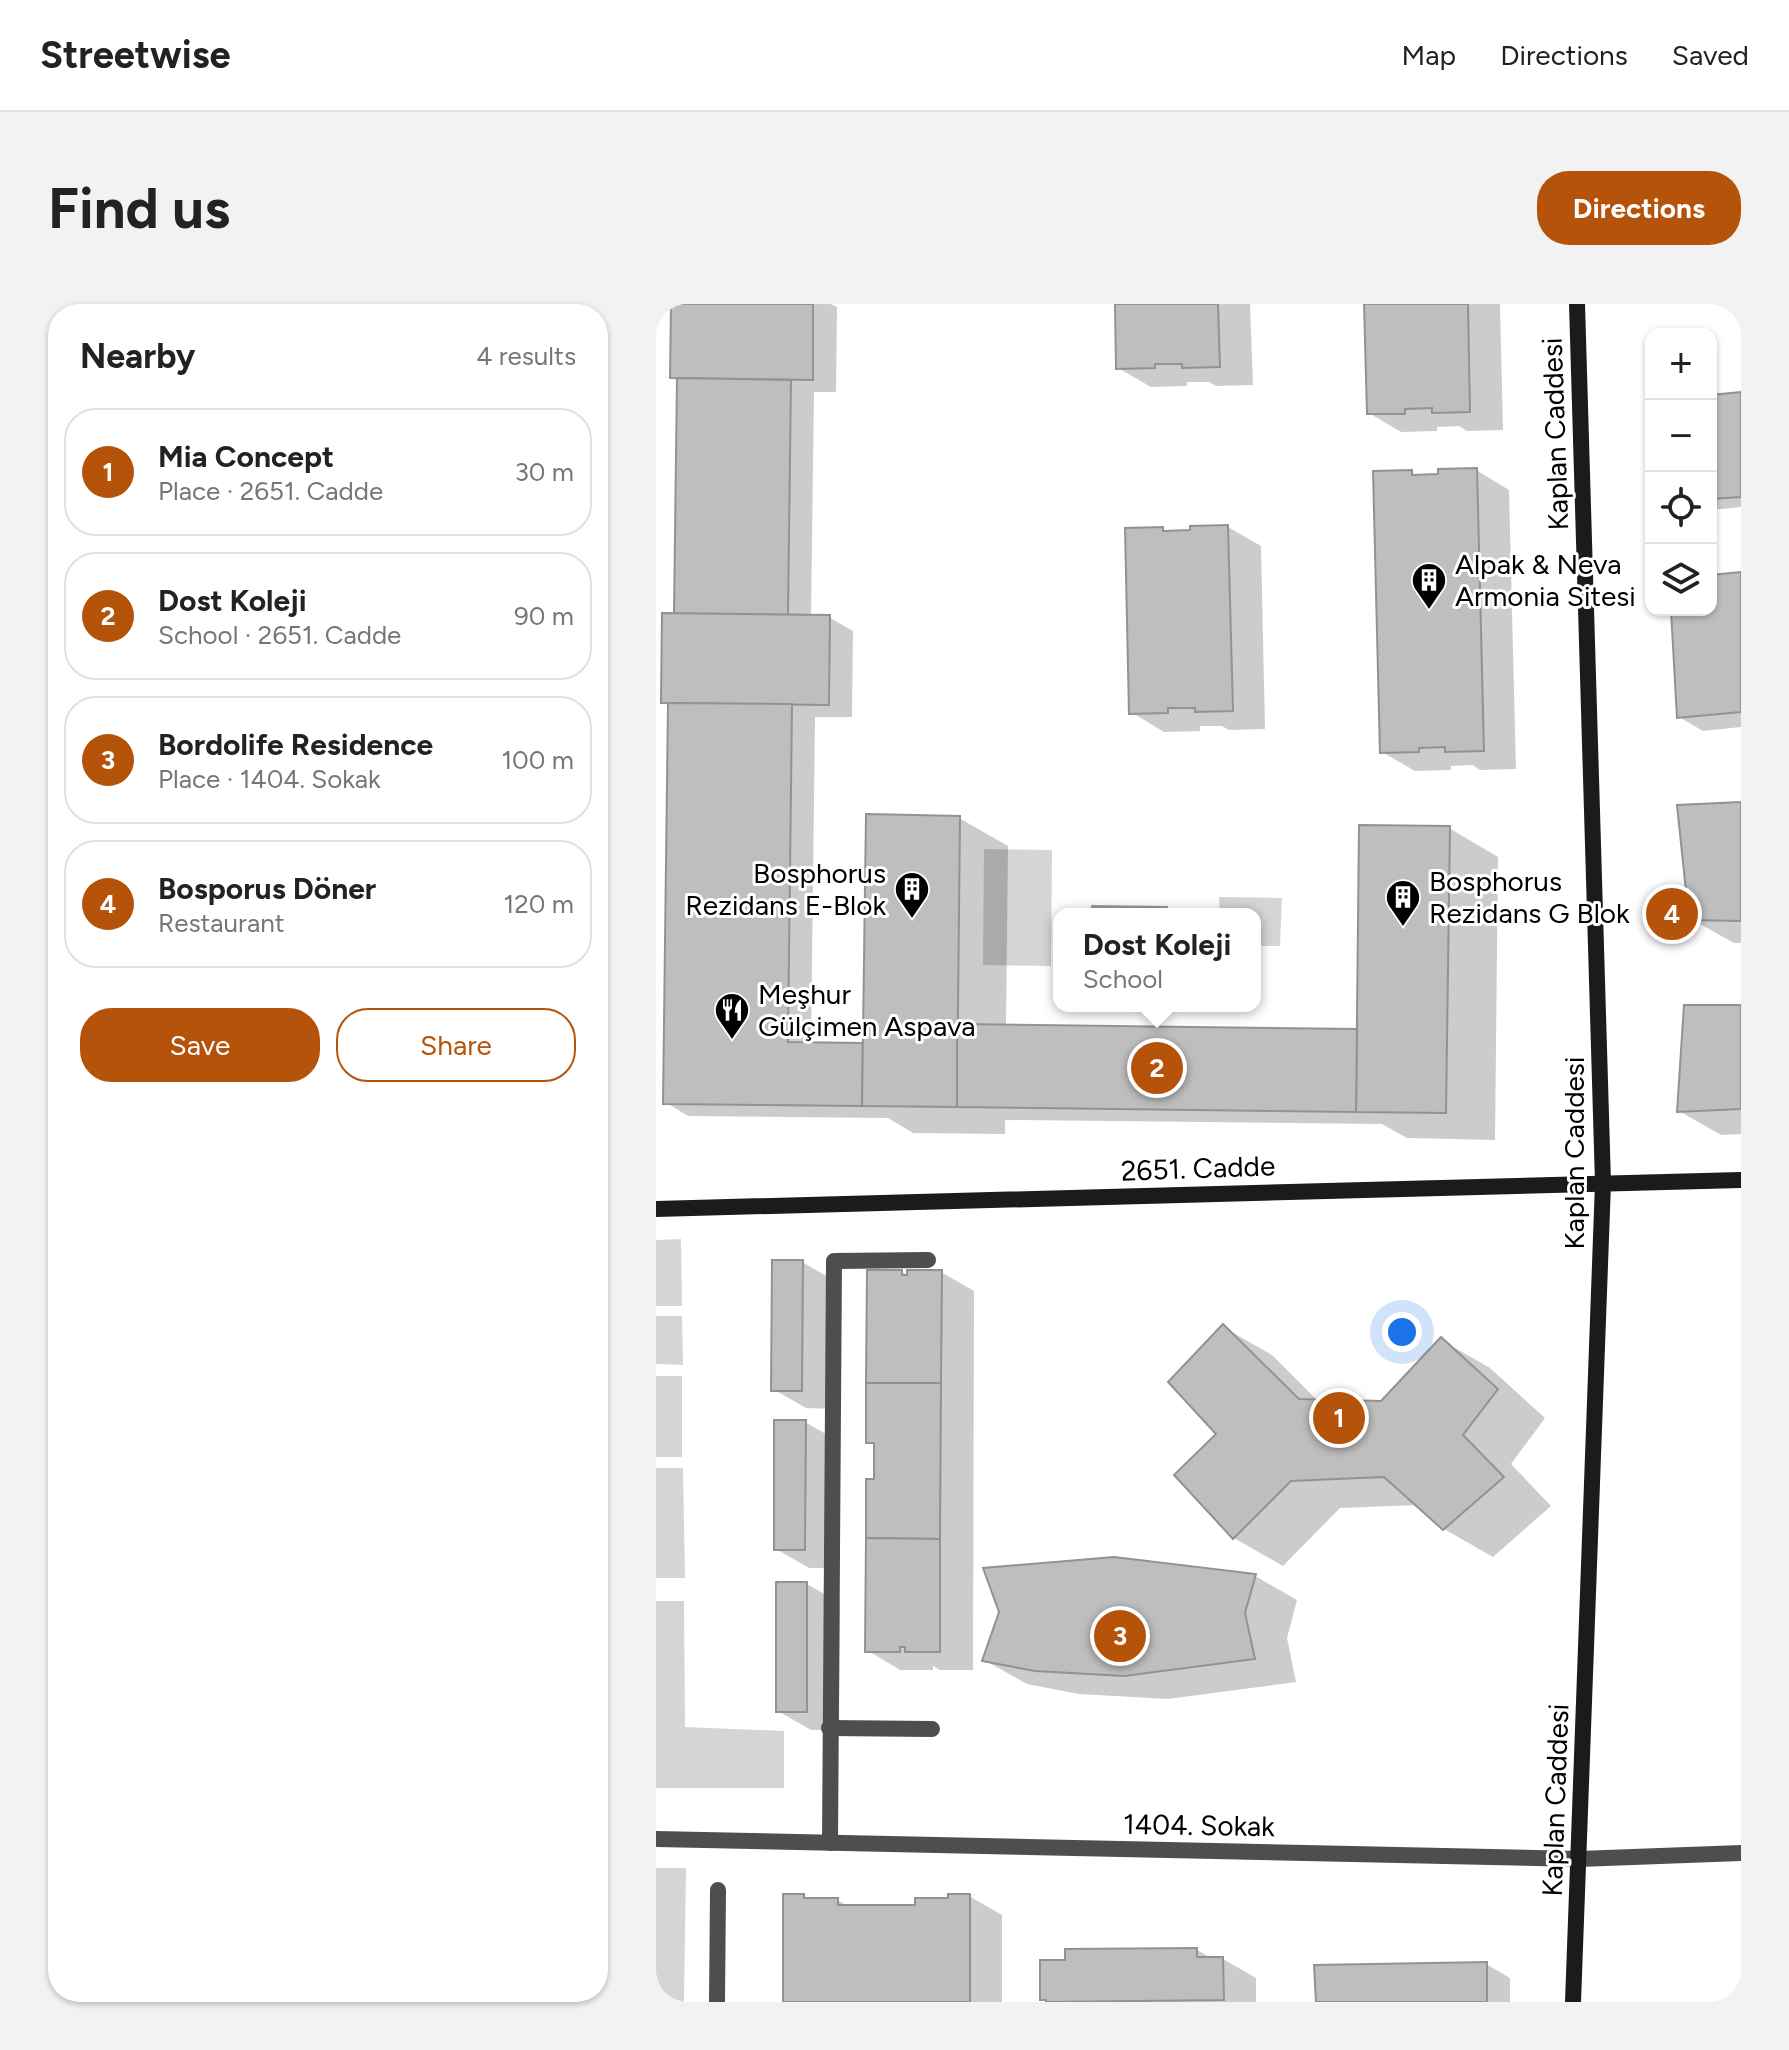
<!DOCTYPE html>
<meta charset="utf-8">
<style>
body{margin:0;font-family:Figtree,sans-serif;background:#f2f2f2;color:#222}
.controls{position:absolute;right:24px;top:24px;display:grid;overflow:hidden;border-radius:16px;box-shadow:0 2px 6px #0004}
.controls button{width:72px;height:72px;display:grid;place-items:center;padding:0;border:0;border-bottom:2px solid #e0e0e0;background:#fff;color:#222;font:40px sans-serif}
.you{position:absolute;left:746px;top:1028px;width:28px;height:28px;margin:-20px;border:6px solid #fff;border-radius:50%;background:#1a73e8;box-shadow:0 0 0 12px #1a73e833}
.badge{display:grid;place-items:center;width:52px;height:52px;border-radius:50%;background:#b45309;color:#fff;font-size:26px;font-weight:700}
.pin{position:absolute;translate:-50% -50%;border:4px solid #fff;box-shadow:0 2px 8px #0006}
.popup{position:absolute;left:397px;top:604px;width:208px;height:104px;box-sizing:border-box;display:grid;place-content:center;border-radius:16px;background:#fff;filter:drop-shadow(0 2px 6px #0005);font-size:26px;white-space:nowrap;color:#767676}
.popup b{font-size:30px;color:#222}
.popup::after{content:'';position:absolute;left:50%;top:100%;margin-left:-16px;border:16px solid transparent;border-top-color:#fff}
.list{margin:0;padding:0;list-style:none}
h2{display:flex;justify-content:space-between;align-items:center;height:104px;margin:0;padding:0 32px;font-size:34px}
h2 small{font-size:26px;font-weight:400;color:#767676}
.list li{display:grid;grid-template-columns:52px 1fr auto;gap:24px;align-items:center;box-sizing:border-box;height:128px;margin:0 16px 16px;padding:0 16px;border:2px solid #e0e0e0;border-radius:32px}
.list b{display:block;font-size:30px;white-space:nowrap}
.list p{margin:0;font-size:26px;white-space:nowrap;color:#767676}
.list em{font-size:26px;font-style:normal;color:#767676}
.actions{display:flex;gap:16px;padding:24px 32px}
.actions a{flex:1;padding:18px 0;border:2px solid #b45309;border-radius:32px;text-align:center;font-size:28px;color:#b45309}
.actions .main{background:#b45309;color:#fff}
.icon{flex:none;width:44px;height:44px;fill:none;stroke:currentColor;stroke-width:2;stroke-linecap:round;stroke-linejoin:round}
.map{position:relative;flex:none;width:1085px;height:1698px;overflow:hidden;border-radius:32px}
header{display:flex;align-items:center;gap:48px;box-sizing:border-box;height:112px;padding:0 40px;background:#fff;border-bottom:2px solid #e0e0e0}
header strong{font-size:38px}
nav{display:flex;gap:44px;margin-inline-start:auto;font-size:28px}
.intro{display:flex;align-items:center;justify-content:space-between;box-sizing:border-box;height:192px;padding:0 48px}
h1{margin:0;font-size:56px}
.button{padding:20px 36px;border-radius:32px;background:#b45309;color:#fff;font-size:28px;font-weight:700}
main{display:flex;gap:48px;padding:0 48px}
aside{flex:1;background:#fff;border-radius:32px;box-shadow:0 2px 6px #0004}
.map>svg:first-child{display:block}
.green{fill:#d5d5d5}
.water{fill:#9c9c9c}
.shadow{fill:#0003}
.building{fill:#bebebe;stroke:#929292;stroke-width:2}
.lines{fill:none;stroke-linecap:round;stroke-linejoin:round}
.lane{stroke:#4e4e4e;stroke-width:16}
.street{stroke:#4e4e4e;stroke-width:16}
.secondary{stroke:#1b1b1b;stroke-width:16}
.labels{text-anchor:middle;stroke-width:6;stroke-linejoin:round;paint-order:stroke}
.street-label{font-size:28px;fill:#000;stroke:#fff}
.poi-label{font-size:28px;fill:#000;stroke:#fff;text-anchor:start}
</style>
<header>
<strong>Streetwise</strong>
<nav><a>Map</a><a>Directions</a><a>Saved</a></nav>
</header>
<div class="intro"><h1>Find us</h1><a class="button">Directions</a></div>
<main>
<aside>
<h2>Nearby<small>4 results</small></h2>
<ul class="list">
<li><span class="badge">1</span><div><b>Mia Concept</b><p>Place · 2651. Cadde</p></div><em>30 m</em></li>
<li><span class="badge">2</span><div><b>Dost Koleji</b><p>School · 2651. Cadde</p></div><em>90 m</em></li>
<li><span class="badge">3</span><div><b>Bordolife Residence</b><p>Place · 1404. Sokak</p></div><em>100 m</em></li>
<li><span class="badge">4</span><div><b>Bosporus Döner</b><p>Restaurant</p></div><em>120 m</em></li>
</ul>
<div class="actions"><a class="main">Save</a><a>Share</a></div>
</aside>
<div class="map">
<svg width="1085" height="1698" viewBox="0 0 1085 1698">
<rect width="100%" height="100%" fill="#fff"/>
<g class="green">
<polygon points="328,545 396,546 395,662 327,661"/>
<polygon points="563,593 626,594 624,642 599,642 599,610 564,610"/>
<polygon points="25,935 26,1002 0,1002 0,936"/>
<polygon points="0,1012 26,1012 27,1061 0,1060"/>
<rect x="0" y="1072" width="26" height="81"/>
<polygon points="0,1164 27,1164 29,1274 0,1274"/>
<polygon points="0,1297 28,1297 29,1423 128,1427 128,1484 0,1484"/>
<polygon points="0,1564 30,1564 28,1698 0,1698"/>
</g>
<polygon class="water" points="435,601 512,602 512,610 435,610"/>
<g class="shadow">
<polygon points="17,0 175,0 181,3 180,88 158,88 155,313 174,314 197,327 196,413 159,413 155,741 206,741 303,514 352,542 350,722 700,727 793,524 842,553 839,836 751,834 726,820 349,816 349,830 257,829 232,814 32,812 9,798 14,401 7,398 20,312 23,77 16,73"/>
<polygon points="461,0 594,0 597,81 560,82 553,78 531,78 531,82 495,83 462,64"/>
<polygon points="710,0 844,0 847,126 811,127 803,122 781,123 781,127 745,128 713,109"/>
<polygon points="1085,90 1085,203 1055,206 1055,93"/>
<polygon points="820,166 853,186 860,465 824,466 817,461 795,462 795,466 759,467 726,448 755,168 762,172"/>
<polygon points="572,223 605,242 609,425 573,426 566,422 544,422 544,427 508,428 475,408 507,225 514,229"/>
<polygon points="1085,270 1085,423 1047,427 1023,413 1017,306 1055,306 1055,273"/>
<polygon points="1085,500 1085,639 1078,639 1035,615"/>
<polygon points="1085,703 1085,830 1065,831 1023,807"/>
<polygon points="146,958 179,977 179,1105 150,1104 117,1085"/>
<polygon points="246,968 253,972 285,968 318,987 317,1366 284,1366 277,1362 277,1366 244,1366 211,1346 220,1177 220,1142 212,1137"/>
<polygon points="567,1023 616,1051 663,1098 726,1099 785,1036 834,1064 889,1114 855,1160 895,1202 837,1253 788,1225 762,1201 684,1204 627,1262 578,1234 563,1130"/>
<polygon points="149,1118 182,1137 181,1264 153,1264 120,1245"/>
<polygon points="599,1272 641,1296 631,1334 640,1378 512,1395 423,1390 371,1380 328,1356"/>
<polygon points="151,1280 184,1299 183,1426 155,1426 122,1407"/>
<polygon points="148,1592 156,1596 181,1596 194,1603 261,1603 313,1592 346,1611 346,1698 129,1698"/>
<polygon points="541,1646 557,1655 567,1655 600,1674 600,1698 392,1698 386,1695"/>
<polygon points="830,1660 854,1674 854,1698 662,1698"/>
</g>
<g class="building">
<polygon points="15,0 157,0 157,76 14,74"/>
<polygon points="459,0 562,0 564,63 526,64 526,60 499,60 499,64 460,65"/>
<polygon points="708,0 812,0 814,108 776,109 776,104 749,105 749,110 711,110"/>
<polygon points="21,74 135,76 132,311 18,310"/>
<polygon points="1085,88 1085,193 1055,195 1055,91"/>
<polygon points="821,164 828,447 789,448 789,443 763,444 763,448 724,449 717,167 756,166 756,171 782,170 782,165"/>
<polygon points="572,221 577,407 539,408 539,404 512,404 512,409 473,410 469,224 507,223 507,227 534,226 534,222"/>
<polygon points="1085,268 1085,408 1021,414 1015,306 1055,306 1055,271"/>
<polygon points="6,309 174,311 173,401 5,399"/>
<polygon points="12,399 136,400 132,738 207,739 206,802 7,800"/>
<polygon points="1085,498 1085,617 1033,616 1021,501"/>
<polygon points="210,510 304,512 301,803 206,802"/>
<polygon points="703,521 794,522 790,809 700,808"/>
<polygon points="1028,701 1085,701 1085,805 1021,808"/>
<polygon points="301,720 701,725 700,808 301,803"/>
<polygon points="116,956 147,956 146,1087 115,1087"/>
<polygon points="211,966 246,966 246,971 251,971 251,966 286,966 285,1079 210,1079"/>
<polygon points="567,1020 643,1095 725,1097 785,1033 842,1085 807,1131 848,1173 787,1226 728,1173 635,1177 577,1235 518,1171 560,1130 512,1078"/>
<polygon points="210,1079 285,1079 284,1235 210,1234 210,1175 218,1175 218,1139 210,1139"/>
<polygon points="118,1116 150,1116 149,1246 118,1246"/>
<polygon points="210,1234 284,1235 284,1348 249,1348 249,1343 244,1343 244,1348 209,1348"/>
<polygon points="458,1253 600,1270 589,1309 599,1355 468,1372 379,1367 326,1357 343,1308 327,1264"/>
<rect x="120" y="1278" width="31" height="130"/>
<polygon points="127,1590 148,1590 148,1594 182,1594 182,1601 259,1601 259,1594 292,1594 292,1590 314,1590 314,1698 127,1698"/>
<polygon points="541,1644 541,1653 567,1653 568,1696 390,1698 390,1696 384,1696 384,1656 409,1656 409,1645"/>
<polygon points="831,1658 831,1698 660,1698 658,1661"/>
</g>
<g class="lines">
<g class="lane">
<polyline points="173,1424 276,1425"/>
<polyline points="174,1539 178,957 272,956"/>
<polyline points="61,1698 62,1586"/>
</g>
<polyline class="street" points="0,1535 923,1555 1085,1549"/>
<g class="secondary">
<polyline points="0,905 1085,876"/>
<polyline points="917,1698 947,879 921,0"/>
</g>
</g>
<defs>
<g id="building-pin" transform="scale(1.8)"><path d="M0 17L-7.5 6A9.5 9.5 0 1 1 7.5 6Z" fill="#000" stroke="#fff"/><path d="M-4-6H4V6H1V3H-1V6H-4ZM-2.5-4.3h1.7v1.8h-1.7ZM.8-4.3h1.7v1.8H.8ZM-2.5-1h1.7V.8h-1.7ZM.8-1h1.7V.8H.8Z" fill="#fff"/></g>
<g id="restaurant-pin" transform="scale(1.8)"><path d="M0 17L-7.5 6A9.5 9.5 0 1 1 7.5 6Z" fill="#000" stroke="#fff"/><path d="M-5-6h1v4h1v-4h1v4h1v-4h1v5L-1.5 .5V6h-2V.5L-5-1ZM5-6V6H3V1.5H1.5Q1.5-4 5-6Z" fill="#fff"/></g>
</defs>
<g fill-rule="evenodd">
<use href="#building-pin" x="773" y="276"/>
<use href="#building-pin" x="256" y="585"/>
<use href="#building-pin" x="747" y="593"/>
<use href="#restaurant-pin" x="76" y="706"/>
</g>
<g class="labels">
<g class="street-label">
<text transform="translate(899 130) rotate(-92)" y="10">Kaplan Caddesi</text>
<text transform="translate(918 849) rotate(-90)" y="10">Kaplan Caddesi</text>
<text transform="translate(542 864) rotate(-2)" y="10">2651. Cadde</text>
<text transform="translate(899 1496) rotate(-88)" y="10">Kaplan Caddesi</text>
<text transform="translate(543 1521) rotate(1)" y="10">1404. Sokak</text>
</g>
<g class="poi-label">
<text x="799" y="270">Alpak &amp; Neva<tspan x="799" dy="32">Armonia Sitesi</tspan></text>
<text x="230" y="579" text-anchor="end">Bosphorus<tspan x="230" dy="32">Rezidans E-Blok</tspan></text>
<text x="773" y="587">Bosphorus<tspan x="773" dy="32">Rezidans G Blok</tspan></text>
<text x="102" y="700">Meşhur<tspan x="102" dy="32">Gülçimen Aspava</tspan></text>
</g>
</g>
</svg>
<div class="controls">
<button>+</button>
<button>−</button>
<button><svg class="icon" aria-label="locate" viewBox="0 0 24 24"><circle cx="12" cy="12" r="6"/><path d="M12 2v4M12 18v4M2 12h4M18 12h4"/></svg></button>
<button><svg class="icon" aria-label="layers" viewBox="0 0 24 24"><path d="M12 4l9 5-9 5-9-5zM3 14l9 5 9-5"/></svg></button>
</div>
<div class="you"></div>
<div class="pin badge" style="left:683px;top:1114px">1</div>
<div class="pin badge" style="left:501px;top:764px">2</div>
<div class="popup"><b>Dost Koleji</b>School</div>
<div class="pin badge" style="left:464px;top:1332px">3</div>
<div class="pin badge" style="left:1016px;top:610px">4</div>
</div>
</main>
